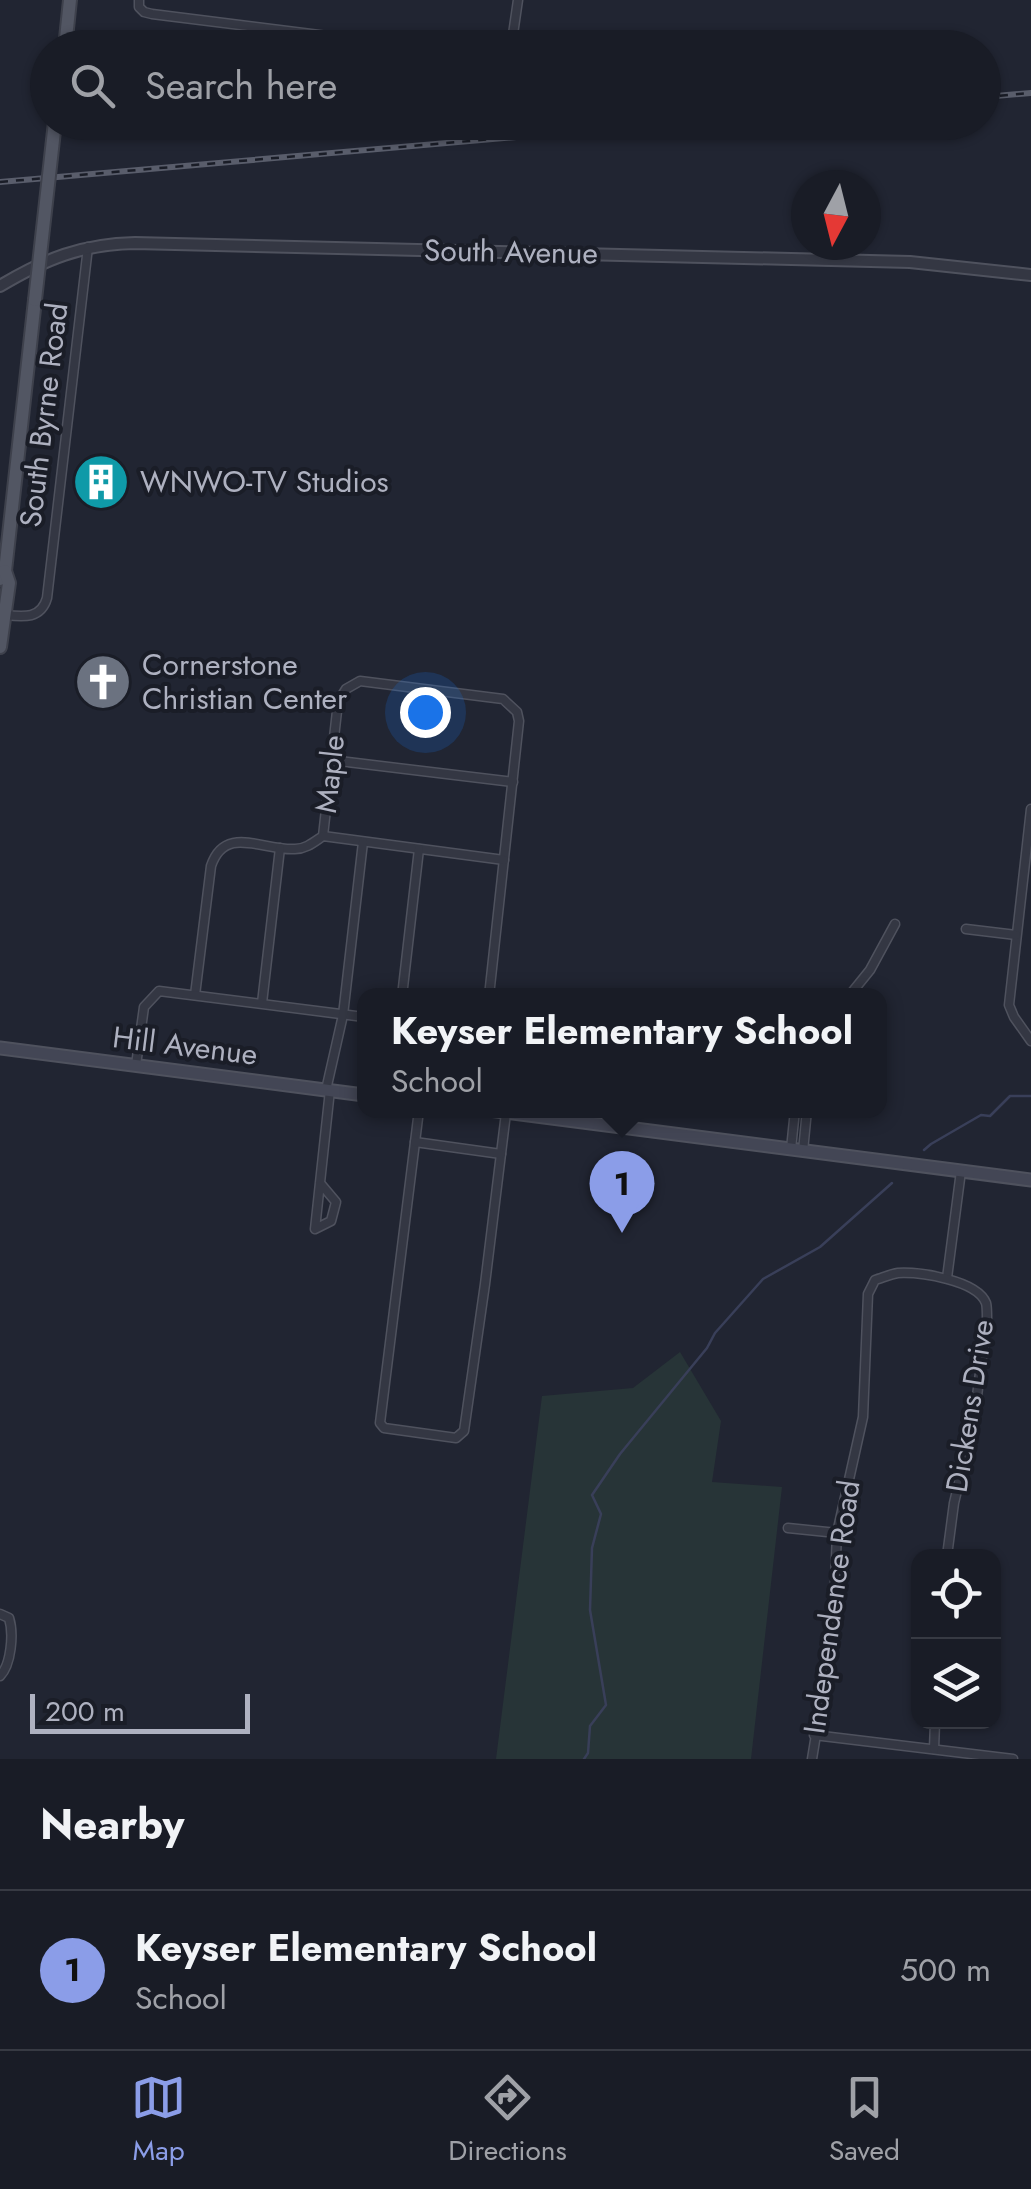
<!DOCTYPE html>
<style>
body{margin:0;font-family:Jost,sans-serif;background:#22252e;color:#f1f3f6}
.controls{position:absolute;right:30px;bottom:30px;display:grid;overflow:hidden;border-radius:20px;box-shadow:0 2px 8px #0004}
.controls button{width:90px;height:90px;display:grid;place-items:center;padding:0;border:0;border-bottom:2px solid #373a43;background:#191c26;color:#f1f3f6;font:50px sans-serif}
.compass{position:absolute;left:791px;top:170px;width:90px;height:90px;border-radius:50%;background:#191c26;box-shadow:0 2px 8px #0004;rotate:187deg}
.scale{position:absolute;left:30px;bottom:25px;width:220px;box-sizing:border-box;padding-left:10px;border:5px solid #aeb1c0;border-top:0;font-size:28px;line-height:35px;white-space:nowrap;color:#aeb1c0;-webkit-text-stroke:8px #1a1d27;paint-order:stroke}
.you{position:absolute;left:425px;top:712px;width:35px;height:35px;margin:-25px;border:8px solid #fff;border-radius:50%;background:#1a73e8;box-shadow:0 0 0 15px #1a73e833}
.badge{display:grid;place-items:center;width:65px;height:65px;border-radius:50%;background:#8b9de8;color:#111;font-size:32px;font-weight:700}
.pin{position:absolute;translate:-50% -82px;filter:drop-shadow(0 2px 5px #0008)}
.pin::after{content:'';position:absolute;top:52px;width:35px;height:30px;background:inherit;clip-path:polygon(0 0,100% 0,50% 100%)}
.popup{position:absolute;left:357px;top:988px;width:530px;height:130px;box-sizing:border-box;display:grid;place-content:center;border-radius:20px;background:#191c26;filter:drop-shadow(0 2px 8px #0005);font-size:32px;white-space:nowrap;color:#9fa1a7}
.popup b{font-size:38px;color:#f1f3f6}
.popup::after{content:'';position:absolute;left:50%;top:100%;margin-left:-20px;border:20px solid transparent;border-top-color:#191c26}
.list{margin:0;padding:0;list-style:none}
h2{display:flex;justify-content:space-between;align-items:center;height:130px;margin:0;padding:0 40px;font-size:42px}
h2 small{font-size:32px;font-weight:400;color:#9fa1a7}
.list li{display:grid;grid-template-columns:65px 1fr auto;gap:30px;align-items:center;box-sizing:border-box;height:160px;padding:0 40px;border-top:2px solid #373a43}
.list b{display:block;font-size:38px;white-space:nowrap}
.list p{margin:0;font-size:32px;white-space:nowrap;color:#9fa1a7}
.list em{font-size:32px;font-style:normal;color:#9fa1a7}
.icon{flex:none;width:55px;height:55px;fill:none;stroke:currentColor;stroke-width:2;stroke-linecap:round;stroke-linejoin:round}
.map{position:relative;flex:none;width:1031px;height:1759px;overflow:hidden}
.search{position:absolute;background:#191c26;box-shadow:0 2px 8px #0004;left:30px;right:30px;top:30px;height:110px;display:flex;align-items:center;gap:25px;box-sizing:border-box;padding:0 35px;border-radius:55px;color:#9fa1a7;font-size:38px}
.sheet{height:290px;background:#191c26}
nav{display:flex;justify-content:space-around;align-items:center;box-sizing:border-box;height:140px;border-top:2px solid #373a43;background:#191c26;font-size:28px;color:#9fa1a7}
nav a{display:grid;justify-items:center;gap:5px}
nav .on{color:#8b9de8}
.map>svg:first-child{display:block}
.green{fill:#273437}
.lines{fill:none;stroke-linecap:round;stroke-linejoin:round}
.stream{stroke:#393f59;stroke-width:2.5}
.minor-casing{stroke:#4f525e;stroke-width:11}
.tertiary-casing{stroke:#4f525e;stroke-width:14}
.secondary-casing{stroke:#4f525e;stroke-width:15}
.primary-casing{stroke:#3e414c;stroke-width:16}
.minor{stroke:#343743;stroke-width:8}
.tertiary{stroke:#343743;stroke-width:10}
.secondary{stroke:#434655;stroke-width:11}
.primary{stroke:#525663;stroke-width:12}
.rail-casing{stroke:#595d6b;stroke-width:6}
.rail{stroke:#1a1d27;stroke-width:2.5;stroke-dasharray:8;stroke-linecap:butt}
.primary-bridge-casing{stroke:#3e414c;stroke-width:16;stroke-linecap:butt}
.primary-bridge{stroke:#525663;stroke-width:12}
.labels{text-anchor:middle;stroke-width:8;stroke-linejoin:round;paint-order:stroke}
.street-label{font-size:30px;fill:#aeb1c0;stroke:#1a1d27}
.poi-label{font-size:30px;fill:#aeb1c0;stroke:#1a1d27;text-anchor:start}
</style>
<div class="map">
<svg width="1031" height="1759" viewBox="0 0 1031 1759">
<rect width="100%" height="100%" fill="#212532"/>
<polygon class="green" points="680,1352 721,1421 712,1482 782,1487 751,1759 496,1759 542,1396 633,1388"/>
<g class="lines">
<g class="stream">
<polyline points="924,1150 931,1144 981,1115 990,1116 1010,1096 1031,1096"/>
<polyline points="584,1759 588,1753 590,1726 606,1705 590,1610 592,1548 601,1514 592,1495 620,1454 707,1348 715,1333 763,1279 820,1247 892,1183"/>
</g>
<g class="minor-casing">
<g id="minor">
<polyline points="139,0 139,7 144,12 152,14 423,48"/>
<polyline points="511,48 518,0"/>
<path d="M5,615C24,617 41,619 47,598L88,247"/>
<polyline points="331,760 513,782"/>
<polyline points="1031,809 1009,1005 1014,1017 1031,1041"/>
<polyline points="323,836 338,702 346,689 360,681 503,699 517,712 519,721 489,996"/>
<polyline points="966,929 1016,935"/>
<path d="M195,995L211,866C225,824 263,851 295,849C306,849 314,842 323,836L504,860"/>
<polyline points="402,996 419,849"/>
<polyline points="849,996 870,970 895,924"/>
<polyline points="262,1003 280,848"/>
<polyline points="136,1065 144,1007 159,991 364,1017"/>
<polyline points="326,1090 343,1015 363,842"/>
<polyline points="419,1110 380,1423 384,1428 456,1438 464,1431 485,1284 506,1113"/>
<polyline points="415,1142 501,1154"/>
<polyline points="791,1149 795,1110"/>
<polyline points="803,1151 807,1110"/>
<polyline points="320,1183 336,1202 331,1221 315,1229 330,1090"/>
<polyline points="947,1278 961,1171"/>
<polyline points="788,1528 837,1533"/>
<path d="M0,1614L9,1618C14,1634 11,1665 0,1676"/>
<polyline points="814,1735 1013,1759"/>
<polyline points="934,1749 935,1722"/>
<path d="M812,1759L833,1631L837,1533L863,1417L868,1294L875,1280C882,1278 891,1274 898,1273C920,1272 977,1280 986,1303C987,1306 987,1316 987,1319L974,1419L954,1503L947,1556"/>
</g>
</g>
<g class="tertiary-casing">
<path id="tertiary" d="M0,286C45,259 82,244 135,243L910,262L1031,275"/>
</g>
<g class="secondary-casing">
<g id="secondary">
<polyline points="0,1048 364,1095"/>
<polyline points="489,1110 1031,1180"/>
</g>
</g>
<g class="primary-casing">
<g id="primary">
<polyline points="65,48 70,0"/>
<polyline points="0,579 5,571 35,300"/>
<polyline points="0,647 9,583 5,571"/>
</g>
</g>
<use href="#minor" class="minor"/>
<use href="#tertiary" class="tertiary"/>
<use href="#secondary" class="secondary"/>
<use href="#primary" class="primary"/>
<g class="rail-casing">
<g id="rail">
<polyline points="984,97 1031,93"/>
<polyline points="0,182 687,122"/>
</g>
</g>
<use href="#rail" class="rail"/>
<g class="primary-bridge-casing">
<polyline id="primary-bridge" points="35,300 55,122"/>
</g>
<use href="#primary-bridge" class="primary-bridge"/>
</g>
<defs>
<g id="building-disc" transform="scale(2.875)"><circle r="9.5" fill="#0f9aa8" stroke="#1a1d27"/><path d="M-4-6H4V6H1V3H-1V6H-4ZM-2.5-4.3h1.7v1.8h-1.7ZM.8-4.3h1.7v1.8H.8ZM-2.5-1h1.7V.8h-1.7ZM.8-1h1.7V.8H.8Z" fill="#fff"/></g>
<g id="church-disc" transform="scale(2.875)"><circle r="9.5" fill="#6b7280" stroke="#1a1d27"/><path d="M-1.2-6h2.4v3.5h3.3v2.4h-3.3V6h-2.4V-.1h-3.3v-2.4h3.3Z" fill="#fff"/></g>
</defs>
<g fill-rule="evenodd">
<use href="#building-disc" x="101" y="482"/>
<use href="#church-disc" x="103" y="682"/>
</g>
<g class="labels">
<g class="street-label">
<text transform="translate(511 252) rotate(1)" y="10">South Avenue</text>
<text transform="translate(44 415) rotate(-83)" y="10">South Byrne Road</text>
<text transform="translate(330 774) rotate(-84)" y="10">Maple</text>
<text transform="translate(185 1046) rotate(7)" y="10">Hill Avenue</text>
<text transform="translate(970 1406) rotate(-81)" y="10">Dickens Drive</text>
<text transform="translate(832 1607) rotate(-82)" y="10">Independence Road</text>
</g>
<g class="poi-label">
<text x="140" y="492">WNWO-TV Studios</text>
<text x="142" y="675">Cornerstone<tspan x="142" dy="34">Christian Center</tspan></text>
</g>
</g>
</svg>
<div class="controls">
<button><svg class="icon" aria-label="locate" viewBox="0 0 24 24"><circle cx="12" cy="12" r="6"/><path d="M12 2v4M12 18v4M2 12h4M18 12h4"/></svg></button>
<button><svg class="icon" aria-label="layers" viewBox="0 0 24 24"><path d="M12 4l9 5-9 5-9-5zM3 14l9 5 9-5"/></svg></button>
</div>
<svg class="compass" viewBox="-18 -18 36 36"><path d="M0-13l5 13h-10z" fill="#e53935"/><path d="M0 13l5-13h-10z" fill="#9fa1a7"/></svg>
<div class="scale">200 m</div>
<div class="you"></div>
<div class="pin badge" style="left:622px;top:1233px">1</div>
<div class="popup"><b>Keyser Elementary School</b>School</div>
<div class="search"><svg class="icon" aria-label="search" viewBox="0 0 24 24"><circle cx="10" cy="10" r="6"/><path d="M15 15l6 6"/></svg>Search here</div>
</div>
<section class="sheet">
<h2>Nearby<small></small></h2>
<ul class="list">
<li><span class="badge">1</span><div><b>Keyser Elementary School</b><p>School</p></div><em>500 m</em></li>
</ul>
</section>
<nav>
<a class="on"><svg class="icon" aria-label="map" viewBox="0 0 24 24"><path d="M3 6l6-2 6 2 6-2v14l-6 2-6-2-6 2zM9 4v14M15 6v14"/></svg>Map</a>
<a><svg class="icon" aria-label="directions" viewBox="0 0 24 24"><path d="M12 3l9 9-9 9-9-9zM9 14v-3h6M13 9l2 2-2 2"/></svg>Directions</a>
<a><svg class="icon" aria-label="saved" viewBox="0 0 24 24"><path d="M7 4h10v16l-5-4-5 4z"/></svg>Saved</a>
</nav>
